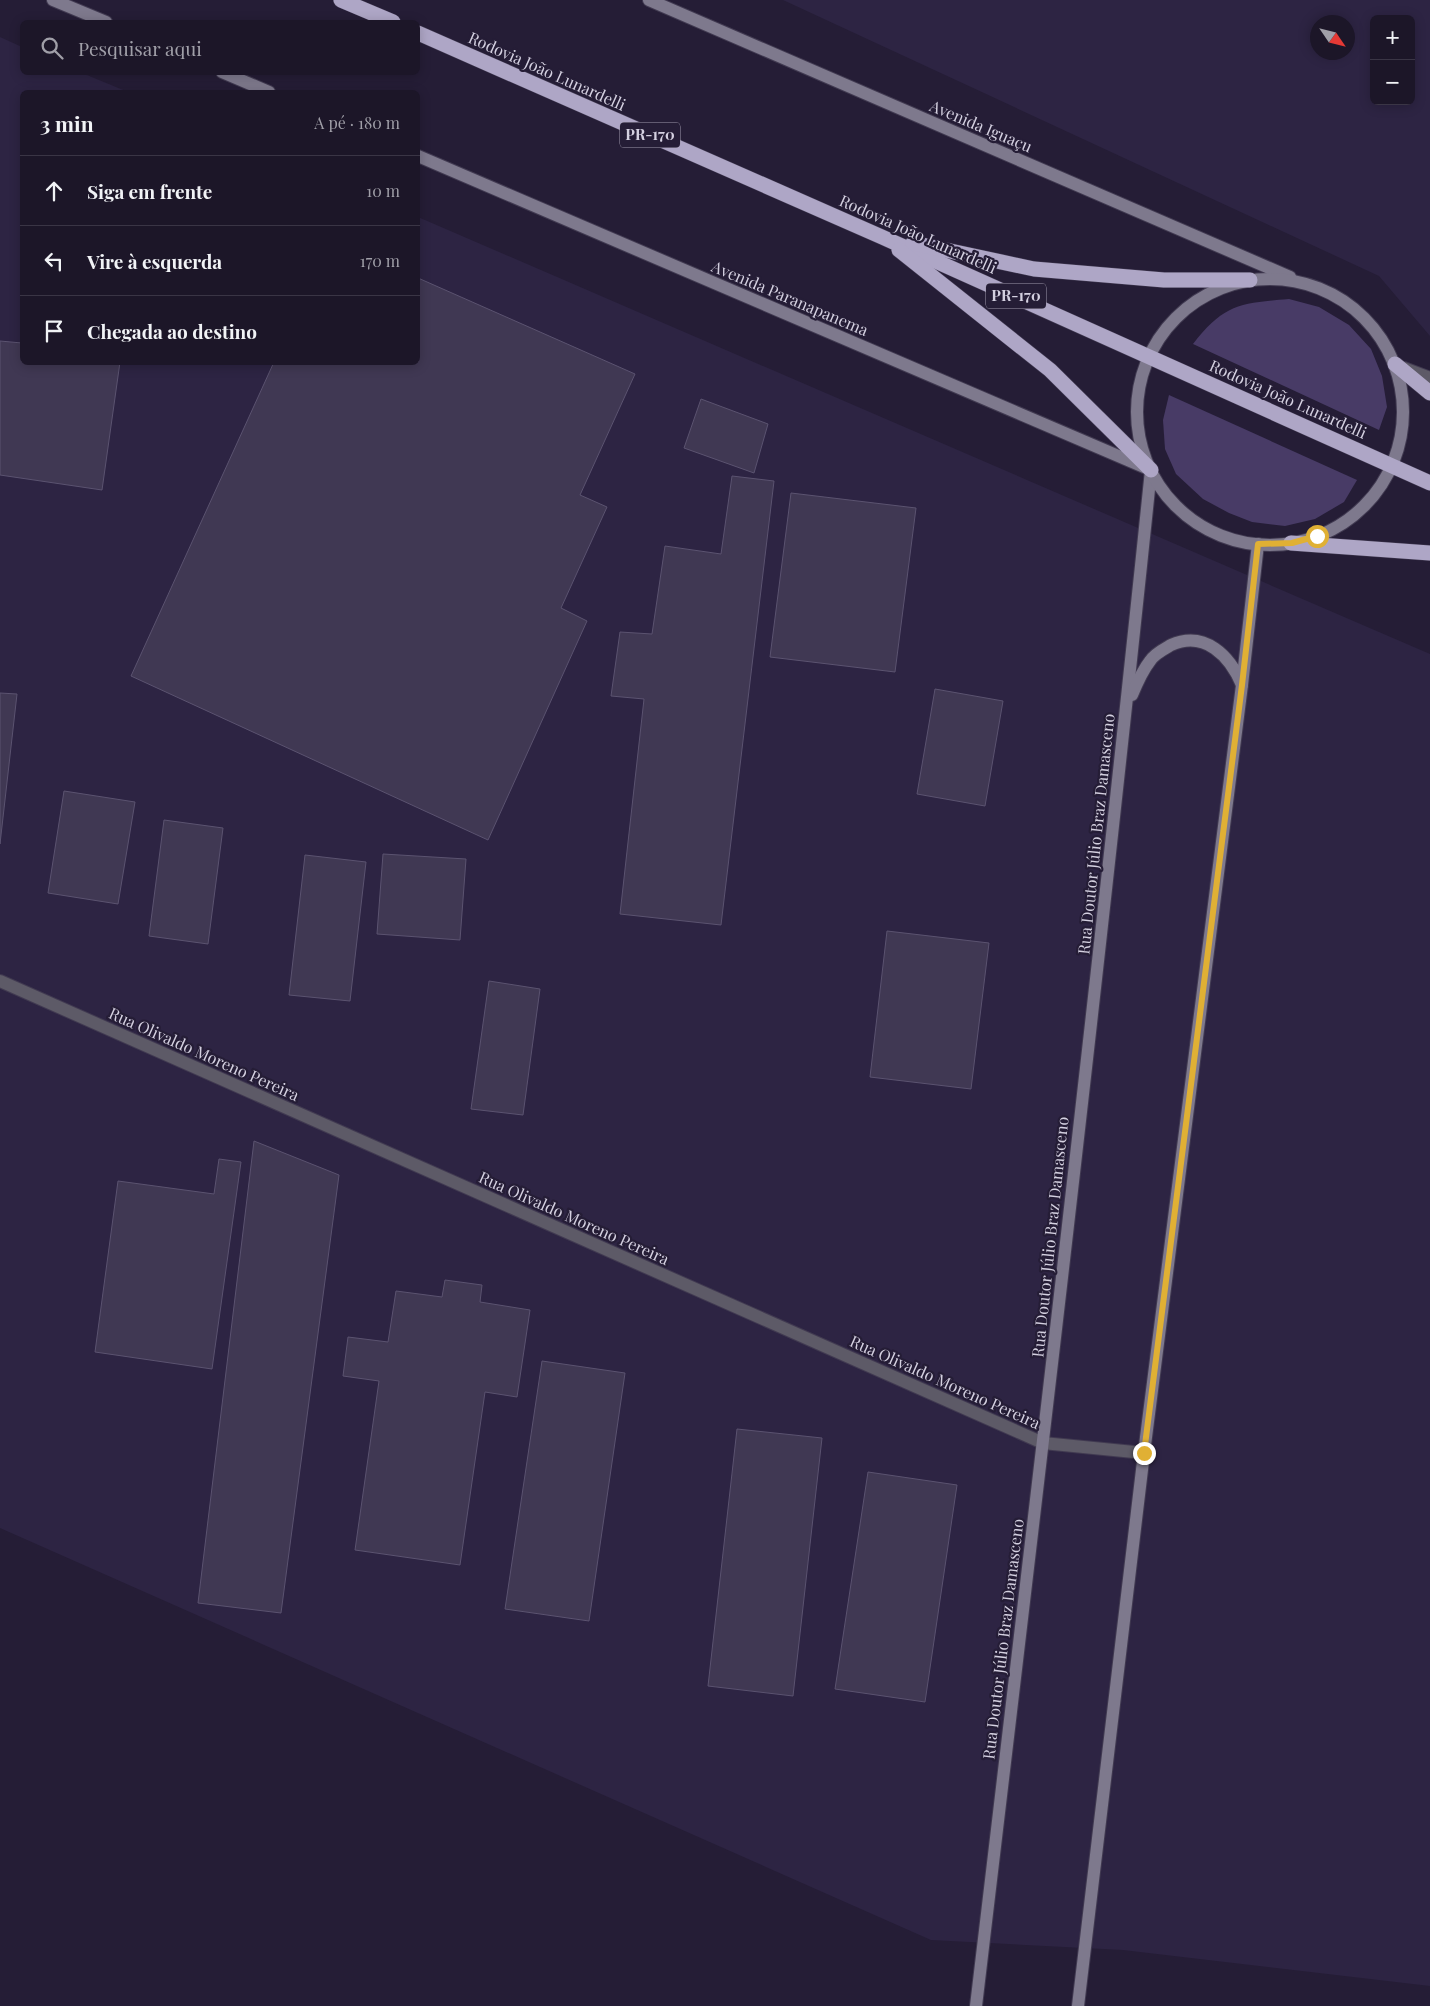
<!DOCTYPE html>
<html lang="pt">
<meta charset="utf-8">
<style>
body{margin:0;font-family:"Playfair Display",serif;background:#251f30;color:#f1f3f6}
.controls{position:absolute;right:15px;top:15px;display:grid;overflow:hidden;border-radius:8px;box-shadow:0 2px 12px #0003}
.controls button{width:45px;height:45px;display:grid;place-items:center;padding:0;border:0;border-bottom:1px solid #3a3545;background:#1c1628;color:#f1f3f6;font:25px sans-serif}
.compass{position:absolute;left:1310px;top:15px;width:45px;height:45px;border-radius:50%;background:#1c1628;box-shadow:0 2px 12px #0003;rotate:125deg}
.stop{position:absolute;width:15px;height:15px;margin:-11px;border:4px solid #e0b034;border-radius:50%;background:#fff}
.stop.end{background:#e0b034;border-color:#fff;box-shadow:0 1px 5px #0008}
.list{margin:0;padding:0;list-style:none}
h2{display:flex;justify-content:space-between;align-items:center;height:65px;margin:0;padding:0 20px;font-size:21px}
h2 small{font-size:16px;font-weight:400;color:#a09fa8}
.list li{display:grid;grid-template-columns:32px 1fr auto;gap:15px;align-items:center;box-sizing:border-box;height:70px;padding:0 20px;border-top:1px solid #3a3545}
.list b{display:block;font-size:19px;white-space:nowrap}
.list em{font-size:16px;font-style:normal;color:#a09fa8}
.icon{flex:none;width:28px;height:28px;fill:none;stroke:currentColor;stroke-width:2;stroke-linecap:round;stroke-linejoin:round}
.map{position:relative;flex:none;width:1430px;height:2006px;overflow:hidden}
.search{position:absolute;background:#1c1628;box-shadow:0 2px 12px #0003;left:20px;top:20px;width:400px;height:55px;display:flex;align-items:center;gap:12px;box-sizing:border-box;padding:0 18px;border-radius:8px;color:#a09fa8;font-size:19px}
.panel{position:absolute;background:#1c1628;box-shadow:0 2px 12px #0003;left:20px;top:90px;width:400px;height:275px;border-radius:8px}
.map>svg:first-child{display:block}
.built{fill:#2d2443;fill-rule:evenodd}
.green{fill:#483b66}
.building{fill:#403853;stroke:#5b5370}
.lines{fill:none;stroke-linecap:round;stroke-linejoin:round}
.street-casing{stroke:#413a51;stroke-width:14}
.secondary-casing{stroke:#413a51;stroke-width:14}
.highway-casing{stroke:#413a51;stroke-width:16}
.street{stroke:#5d5a67;stroke-width:12}
.secondary{stroke:#7e798d;stroke-width:12}
.highway{stroke:#aea6c6;stroke-width:15}
.route{stroke:#e0b034;stroke-width:6}
.labels{text-anchor:middle;stroke-width:4.5;stroke-linejoin:round;paint-order:stroke}
.shield{fill:#251d36;stroke:#a09aad;stroke-width:1}
.shield-label{font-size:15px;font-weight:bold;fill:#d4d0e0}
.street-label{font-size:16px;fill:#d4d0e0;stroke:#251d36}
</style>
<div class="map">
<svg width="1430" height="2006" viewBox="0 0 1430 2006">
<rect width="100%" height="100%" fill="#251d36"/>
<g class="built">
<path d="M783,0H1430V336L1379,276ZM1374,19H1411V101H1374ZM1318,22H1348V52H1318Z"/>
<polygon points="0,37 22,47 22,72 82,73 128,92 22,92 22,362 418,362 418,217 1430,654 1430,1986 1123,1950 931,1940 0,1528"/>
</g>
<g class="green">
<path d="M1289,299L1319,307L1349,325L1371,349L1382,376L1387,407L1379,430L1193,344C1224,304 1240,303 1289,299Z"/>
<polygon points="1169,395 1357,480 1344,502 1315,519 1285,526 1252,522 1229,513 1203,499 1176,474 1165,449 1163,420"/>
</g>
<g class="building">
<polygon points="418,278 635,374 580,495 607,507 561,608 587,621 488,840 131,676 274,362 418,362"/>
<polygon points="0,341 22,343 22,362 120,362 102,490 0,475"/>
<polygon points="701,399 768,424 754,473 684,448"/>
<polygon points="732,476 774,481 721,925 620,914 644,699 611,696 620,632 652,634 665,546 721,554"/>
<polygon points="791,493 916,508 895,672 770,657"/>
<polygon points="935,689 1003,701 985,806 917,794"/>
<polygon points="0,693 17,694 0,844"/>
<polygon points="64,791 135,802 118,904 48,893"/>
<polygon points="164,820 223,828 208,944 149,936"/>
<polygon points="383,854 466,859 460,940 377,934"/>
<polygon points="305,855 366,862 350,1001 289,995"/>
<polygon points="887,931 989,943 971,1089 870,1077"/>
<polygon points="489,981 540,989 523,1115 471,1109"/>
<polygon points="254,1141 339,1175 281,1613 198,1603"/>
<polygon points="219,1159 241,1162 212,1369 95,1352 118,1181 214,1194"/>
<polygon points="445,1280 482,1285 480,1302 530,1310 517,1397 485,1392 460,1565 355,1550 379,1381 343,1376 348,1337 388,1342 396,1291 442,1297"/>
<polygon points="542,1361 625,1373 589,1621 505,1609"/>
<polygon points="737,1429 822,1438 793,1696 708,1686"/>
<polygon points="868,1472 957,1485 925,1702 835,1689"/>
</g>
<g class="lines">
<g class="street-casing">
<g id="street">
<polyline points="1404,368 1430,378"/>
<polyline points="0,981 1043,1443 1144,1453"/>
</g>
</g>
<g class="secondary-casing">
<g id="secondary">
<polyline points="53,0 106,22"/>
<polyline points="649,0 1290,277"/>
<polyline points="222,72 269,92"/>
<path d="M418,156L1151,470C1098,983 1037,1494 976,2006"/>
<circle cx="1270" cy="412" r="133"/>
<path d="M1132,695C1137,683 1142,671 1150,661C1154,654 1164,649 1171,645C1205,630 1230,656 1242,685"/>
<polyline points="1078,2006 1144,1453 1242,685 1258,544"/>
</g>
</g>
<g class="highway-casing">
<g id="highway">
<polyline points="341,0 393,22"/>
<polyline points="418,33 882,237 1430,483"/>
<polyline points="913,243 1034,269 1164,280 1250,280"/>
<polyline points="899,250 1050,370 1151,470"/>
<polyline points="1395,364 1430,393"/>
<polyline points="1291,543 1430,553"/>
</g>
</g>
<use href="#street" class="street"/>
<use href="#secondary" class="secondary"/>
<use href="#highway" class="highway"/>
</g>
<g class="lines">
<polyline class="route" points="1144,1453 1242,685 1258,544 1292,543 1317,536"/>
</g>
<g class="labels">
<g class="shield">
<rect x="620" y="122.5" width="60" height="25" rx="4"/>
<rect x="986" y="283.5" width="60" height="25" rx="4"/>
</g>
<g class="shield-label">
<text x="650" y="140">PR-170</text>
<text x="1016" y="301">PR-170</text>
</g>
<g class="street-label">
<text transform="translate(547 71) rotate(24)" y="6">Rodovia João Lunardelli</text>
<text transform="translate(981 126) rotate(23)" y="6">Avenida Iguaçu</text>
<text transform="translate(918 234) rotate(24)" y="6">Rodovia João Lunardelli</text>
<text transform="translate(790 298) rotate(23)" y="6">Avenida Paranapanema</text>
<text transform="translate(1288 399) rotate(24)" y="6">Rodovia João Lunardelli</text>
<text transform="translate(1096 834) rotate(-84)" y="6">Rua Doutor Júlio Braz Damasceno</text>
<text transform="translate(204 1054) rotate(24)" y="6">Rua Olivaldo Moreno Pereira</text>
<text transform="translate(574 1218) rotate(24)" y="6">Rua Olivaldo Moreno Pereira</text>
<text transform="translate(1050 1237) rotate(-84)" y="6">Rua Doutor Júlio Braz Damasceno</text>
<text transform="translate(945 1382) rotate(24)" y="6">Rua Olivaldo Moreno Pereira</text>
<text transform="translate(1003 1639) rotate(-83)" y="6">Rua Doutor Júlio Braz Damasceno</text>
</g>
</g>
</svg>
<div class="controls">
<button>+</button>
<button>−</button>
</div>
<svg class="compass" viewBox="-18 -18 36 36"><path d="M0-13l5 13h-10z" fill="#e53935"/><path d="M0 13l5-13h-10z" fill="#a09fa8"/></svg>
<div class="stop" style="left:1317px;top:536px"></div>
<div class="stop end" style="left:1144px;top:1453px"></div>
<div class="search"><svg class="icon" aria-label="search" viewBox="0 0 24 24"><circle cx="10" cy="10" r="6"/><path d="M15 15l6 6"/></svg>Pesquisar aqui</div>
<section class="panel">
<h2>3 min<small>A pé · 180 m</small></h2>
<ul class="list">
<li><svg class="icon" aria-label="ahead" viewBox="0 0 24 24"><path d="M12 20V5M6 11l6-6 6 6"/></svg><div><b>Siga em frente</b></div><em>10 m</em></li>
<li><svg class="icon" aria-label="left" viewBox="0 0 24 24"><path d="M17 20v-9H6M10 6l-5 5 5 5"/></svg><div><b>Vire à esquerda</b></div><em>170 m</em></li>
<li><svg class="icon" aria-label="arrive" viewBox="0 0 24 24"><path d="M6 21V4h12l-3 4 3 4H6"/></svg><div><b>Chegada ao destino</b></div></li>
</ul>
</section>
</div>
